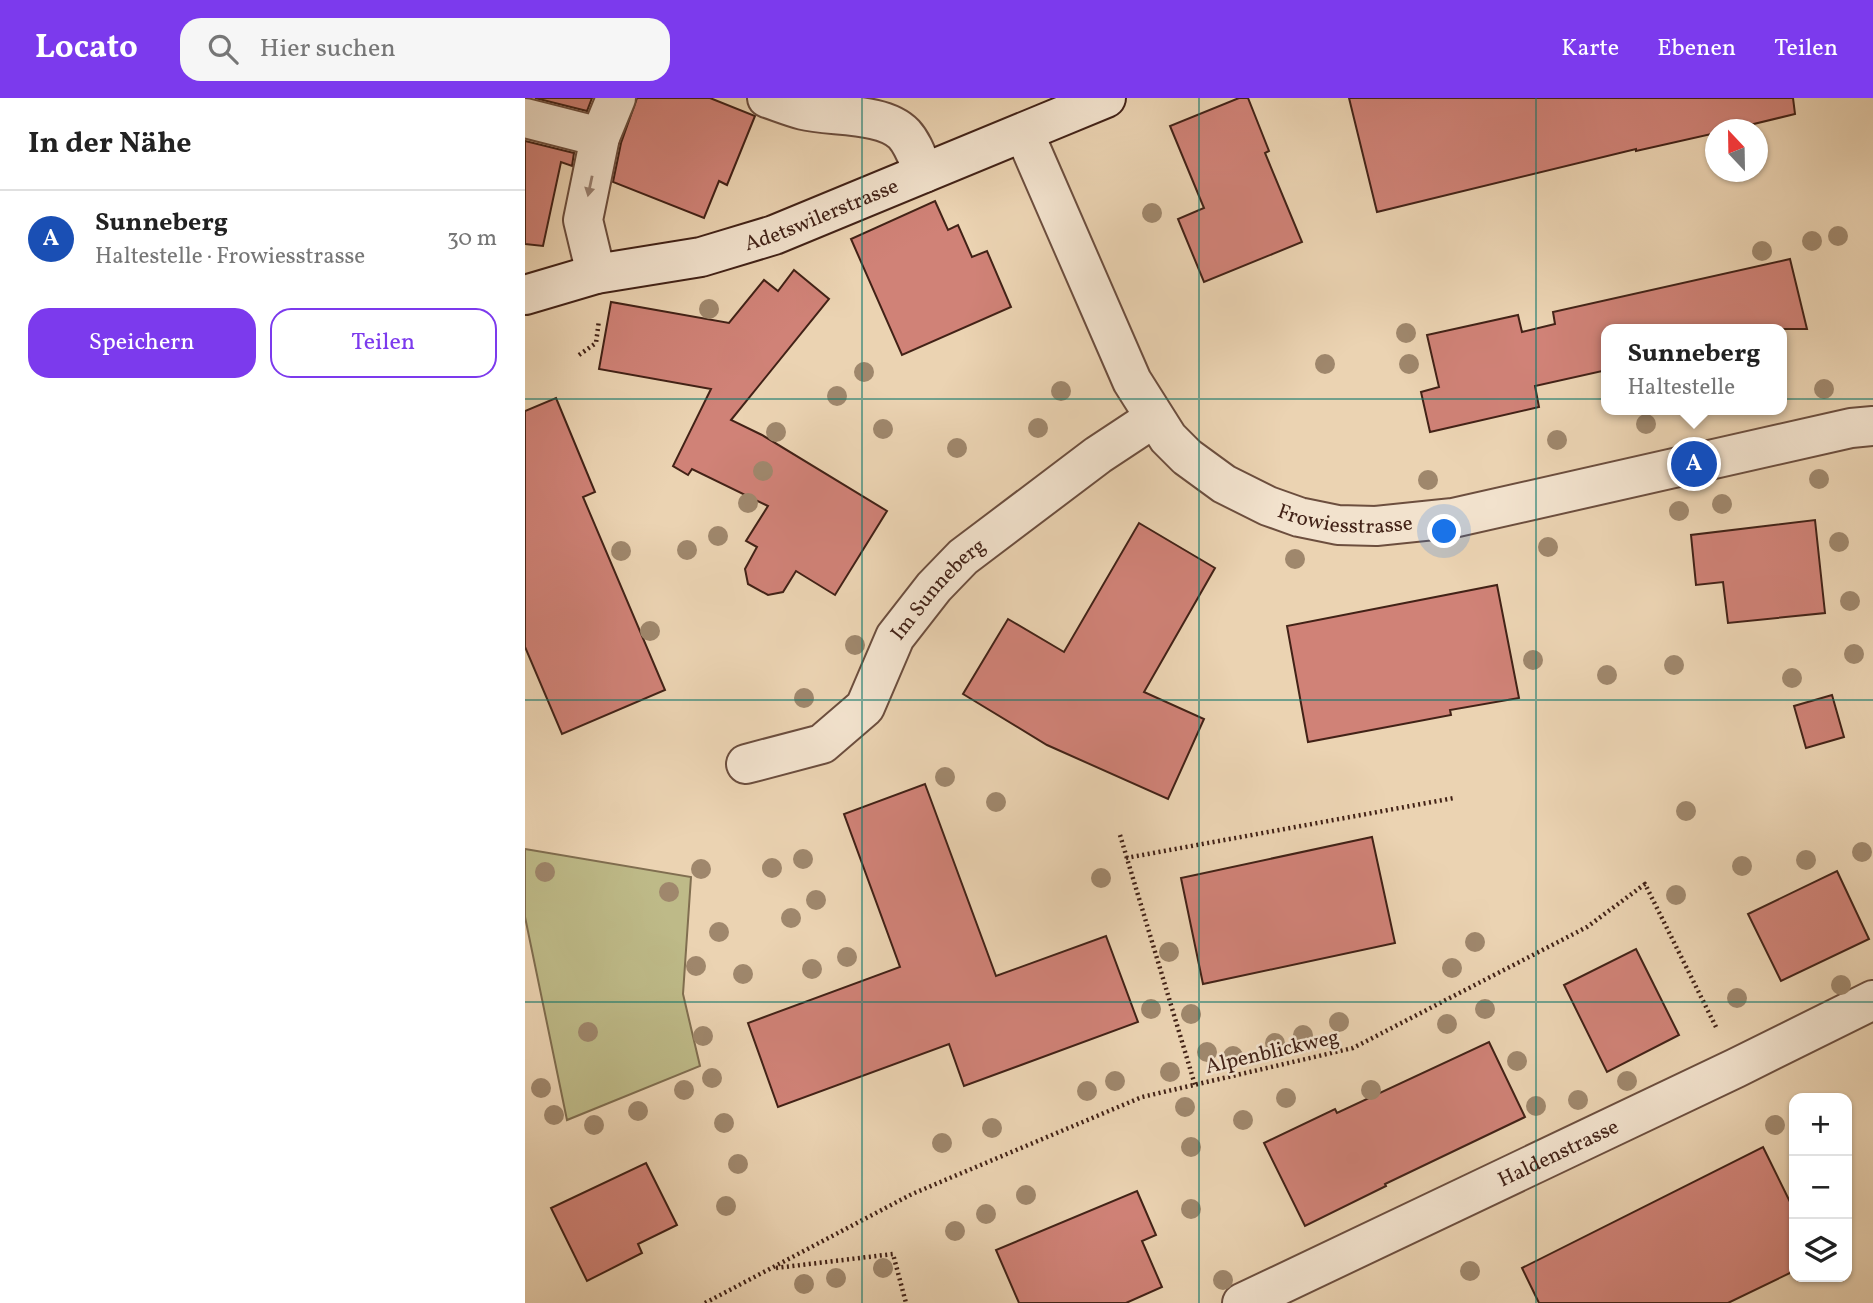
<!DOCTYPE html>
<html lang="de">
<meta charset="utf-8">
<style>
body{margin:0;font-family:Vollkorn,serif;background:#f6f6f6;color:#222}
.controls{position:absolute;right:21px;bottom:21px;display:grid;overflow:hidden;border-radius:14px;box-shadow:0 2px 5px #0004}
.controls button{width:63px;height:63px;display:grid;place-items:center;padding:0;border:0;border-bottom:2px solid #e0e0e0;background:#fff;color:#222;font:35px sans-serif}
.compass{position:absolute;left:1180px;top:21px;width:63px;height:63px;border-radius:50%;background:#fff;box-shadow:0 2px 5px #0004;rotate:338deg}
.you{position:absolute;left:920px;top:434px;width:24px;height:24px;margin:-18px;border:5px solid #fff;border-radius:50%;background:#1a73e8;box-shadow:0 0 0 10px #1a73e833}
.badge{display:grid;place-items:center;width:46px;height:46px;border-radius:50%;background:#7c3aed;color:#fff;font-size:23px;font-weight:700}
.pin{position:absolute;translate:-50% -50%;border:4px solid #fff;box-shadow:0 2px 7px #0006}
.popup{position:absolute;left:1076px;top:226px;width:186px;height:91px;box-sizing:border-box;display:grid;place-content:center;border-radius:14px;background:#fff;filter:drop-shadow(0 2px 5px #0005);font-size:23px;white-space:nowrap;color:#767676}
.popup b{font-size:26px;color:#222}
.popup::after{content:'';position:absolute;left:50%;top:100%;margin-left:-14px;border:14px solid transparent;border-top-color:#fff}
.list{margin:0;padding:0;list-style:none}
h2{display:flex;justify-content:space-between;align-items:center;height:91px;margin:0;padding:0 28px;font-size:30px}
h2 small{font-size:23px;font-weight:400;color:#767676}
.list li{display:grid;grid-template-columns:46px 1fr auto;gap:21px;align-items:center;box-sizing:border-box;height:98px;padding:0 28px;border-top:2px solid #e0e0e0}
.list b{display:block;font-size:26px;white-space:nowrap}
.list p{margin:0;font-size:23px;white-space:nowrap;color:#767676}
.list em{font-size:23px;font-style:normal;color:#767676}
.actions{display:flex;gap:14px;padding:21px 28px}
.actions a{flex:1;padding:16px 0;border:2px solid #7c3aed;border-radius:21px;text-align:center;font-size:24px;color:#7c3aed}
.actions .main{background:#7c3aed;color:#fff}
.icon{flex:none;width:38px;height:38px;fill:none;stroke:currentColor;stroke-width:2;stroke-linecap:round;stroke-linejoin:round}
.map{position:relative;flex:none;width:1348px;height:1205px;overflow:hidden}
header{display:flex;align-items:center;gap:42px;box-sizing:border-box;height:98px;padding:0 35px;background:#7c3aed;color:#fff}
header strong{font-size:33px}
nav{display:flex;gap:38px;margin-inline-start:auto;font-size:24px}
.search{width:490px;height:63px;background:#f6f6f6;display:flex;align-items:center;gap:18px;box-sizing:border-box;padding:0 24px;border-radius:21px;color:#767676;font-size:26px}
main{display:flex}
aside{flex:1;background:#fff}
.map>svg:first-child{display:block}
.green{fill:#beba88;stroke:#806e50;stroke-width:2}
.building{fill:#d08277;stroke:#422217;stroke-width:2}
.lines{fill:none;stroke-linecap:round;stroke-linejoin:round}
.street-casing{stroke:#6c4e3e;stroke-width:42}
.secondary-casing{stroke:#422217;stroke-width:42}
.path{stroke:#422217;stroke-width:4.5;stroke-dasharray:2 3.5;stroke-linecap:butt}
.street{stroke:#f2e2cd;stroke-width:38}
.secondary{stroke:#f2e2cd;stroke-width:38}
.tree{fill:#9f876c}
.oneway{fill:#9a8272}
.grid{fill:none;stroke:#0f766e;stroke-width:2;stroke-opacity:0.55}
.labels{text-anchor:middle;stroke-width:5;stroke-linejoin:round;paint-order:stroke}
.street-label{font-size:21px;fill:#422217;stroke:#f2e2cd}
</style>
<header>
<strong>Locato</strong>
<div class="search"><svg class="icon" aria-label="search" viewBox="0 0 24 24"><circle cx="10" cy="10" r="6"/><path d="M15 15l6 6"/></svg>Hier suchen</div>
<nav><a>Karte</a><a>Ebenen</a><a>Teilen</a></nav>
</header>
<main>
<aside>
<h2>In der Nähe<small></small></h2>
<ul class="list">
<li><span class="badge" style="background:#1a4fb4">A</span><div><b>Sunneberg</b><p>Haltestelle · Frowiesstrasse</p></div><em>30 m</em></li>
</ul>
<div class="actions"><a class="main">Speichern</a><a>Teilen</a></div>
</aside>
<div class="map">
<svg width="1348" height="1205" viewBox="0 0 1348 1205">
<rect width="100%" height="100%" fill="#ebd3b2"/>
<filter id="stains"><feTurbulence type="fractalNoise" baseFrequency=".00286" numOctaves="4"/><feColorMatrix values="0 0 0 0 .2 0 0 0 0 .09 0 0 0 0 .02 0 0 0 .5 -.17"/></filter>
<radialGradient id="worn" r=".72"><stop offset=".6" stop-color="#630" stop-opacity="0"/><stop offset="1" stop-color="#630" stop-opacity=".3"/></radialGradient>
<polygon class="green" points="0,751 166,779 158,896 175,968 42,1022 0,819"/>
<g class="building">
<polygon points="10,0 67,0 62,13"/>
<polygon points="112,0 185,0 230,18 202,87 194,83 179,120 88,84 96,45"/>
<polygon points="714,0 723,0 744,53 740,55 777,144 679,184 653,121 679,110 645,28"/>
<polygon points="824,0 1268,0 1270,16 1204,32 1191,32 1191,35 1111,53 1111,51 852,114"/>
<polygon points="0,43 49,55 47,68 36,64 18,148 0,146"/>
<polygon points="410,103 423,132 433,127 447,159 462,153 486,209 377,257 326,141"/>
<polygon points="1265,161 1282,231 1082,231 1082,272 1010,288 1014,309 905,334 896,294 914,289 902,237 993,217 997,234 1030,226 1028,214"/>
<polygon points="269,172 304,201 206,322 237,337 362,413 310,497 271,473 258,494 243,497 223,486 220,471 232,449 221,443 243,408 167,371 163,377 148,368 186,291 74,271 86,204 204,225 239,182 253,193"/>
<polygon points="31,300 70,394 58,399 140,592 37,636 0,549 0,313"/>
<polygon points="1290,422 1300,515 1203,525 1198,484 1171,487 1166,437"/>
<polygon points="614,425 690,470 619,594 679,621 643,701 522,647 438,596 483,521 539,554"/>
<polygon points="972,487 994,600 925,612 926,617 783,644 762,528"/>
<polygon points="1307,597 1319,639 1281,650 1269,608"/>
<polygon points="400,686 471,878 581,838 613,924 439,988 424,946 253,1009 223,925 375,869 319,716"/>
<polygon points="847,739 870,845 678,886 656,780"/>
<polygon points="1312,773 1344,841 1256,883 1223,816"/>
<polygon points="1111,851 1154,937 1082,974 1039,887"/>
<polygon points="964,944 1000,1019 860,1086 861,1088 780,1128 739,1045 810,1011 812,1015"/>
<polygon points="1238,1049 1269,1112 1269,1173 1203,1205 1014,1205 997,1170"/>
<polygon points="121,1065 152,1127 113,1146 117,1155 62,1183 26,1110"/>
<polygon points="612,1093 631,1137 617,1143 637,1189 601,1205 494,1205 471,1152"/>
</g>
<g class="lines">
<g class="street-casing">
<g id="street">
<path d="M242,0C254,4 266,9 278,12C306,19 358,14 379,36C389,47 393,62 399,75"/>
<polyline points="0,20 75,39"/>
<path id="s1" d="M499,35L607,283L643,340L662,359L699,386L743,408L774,419L813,427L851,428L928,420L1326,330L1348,328"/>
<polyline points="71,176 58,122 75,39 91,0"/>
<path id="s2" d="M221,666L297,646L340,609L370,539L409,489L438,459L573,357L629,320"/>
<path id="s3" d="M717,1205L1211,970L1348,902"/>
</g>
</g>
<g class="secondary-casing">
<g id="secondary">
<path id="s4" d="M0,197L71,176L176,159L249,137L581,0"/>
</g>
</g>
<g class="path">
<polyline points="54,257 71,245 74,222"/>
<polyline points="595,737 670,987"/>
<polyline points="601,760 929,700"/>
<polyline points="251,1170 368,1156 381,1205"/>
<polyline points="180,1205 387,1096 617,999 828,950 1062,829 1120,786 1191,929"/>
</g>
<use href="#street" class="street"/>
<use href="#secondary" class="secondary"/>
</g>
<g class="tree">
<circle cx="627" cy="115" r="10"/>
<circle cx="1313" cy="138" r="10"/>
<circle cx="1287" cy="143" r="10"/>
<circle cx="1237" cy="153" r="10"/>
<circle cx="184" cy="211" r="10"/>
<circle cx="881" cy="235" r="10"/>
<circle cx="800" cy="266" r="10"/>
<circle cx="884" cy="266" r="10"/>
<circle cx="339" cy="274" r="10"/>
<circle cx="1299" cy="291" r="10"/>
<circle cx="536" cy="293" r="10"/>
<circle cx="312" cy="298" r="10"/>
<circle cx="1121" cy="326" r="10"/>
<circle cx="513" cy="330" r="10"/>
<circle cx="358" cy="331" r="10"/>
<circle cx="251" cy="334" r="10"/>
<circle cx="1032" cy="342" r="10"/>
<circle cx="432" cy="350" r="10"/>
<circle cx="238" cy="373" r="10"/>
<circle cx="1294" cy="381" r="10"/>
<circle cx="903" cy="382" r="10"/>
<circle cx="223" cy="405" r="10"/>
<circle cx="1197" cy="406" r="10"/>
<circle cx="1154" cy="413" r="10"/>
<circle cx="193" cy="438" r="10"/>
<circle cx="1314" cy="444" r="10"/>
<circle cx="1023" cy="449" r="10"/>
<circle cx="162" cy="452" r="10"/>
<circle cx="96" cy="453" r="10"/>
<circle cx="770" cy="461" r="10"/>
<circle cx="1325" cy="503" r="10"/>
<circle cx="125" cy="533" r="10"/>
<circle cx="330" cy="547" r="10"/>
<circle cx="1329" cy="556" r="10"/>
<circle cx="1008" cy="562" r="10"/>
<circle cx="1149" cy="567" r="10"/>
<circle cx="1082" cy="577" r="10"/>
<circle cx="1267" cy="580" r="10"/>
<circle cx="279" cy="600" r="10"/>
<circle cx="420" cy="679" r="10"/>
<circle cx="471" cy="704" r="10"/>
<circle cx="1161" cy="713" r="10"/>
<circle cx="1337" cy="754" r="10"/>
<circle cx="278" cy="761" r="10"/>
<circle cx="1281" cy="762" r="10"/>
<circle cx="1217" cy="768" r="10"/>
<circle cx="247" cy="770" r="10"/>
<circle cx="176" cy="771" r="10"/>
<circle cx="20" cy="774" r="10"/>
<circle cx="576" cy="780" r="10"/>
<circle cx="144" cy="794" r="10"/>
<circle cx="1151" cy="797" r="10"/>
<circle cx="291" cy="802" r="10"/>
<circle cx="266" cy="820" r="10"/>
<circle cx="194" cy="834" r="10"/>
<circle cx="950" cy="844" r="10"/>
<circle cx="644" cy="854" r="10"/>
<circle cx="322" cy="859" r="10"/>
<circle cx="171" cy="868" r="10"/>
<circle cx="927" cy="870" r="10"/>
<circle cx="287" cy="871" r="10"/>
<circle cx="218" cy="876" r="10"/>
<circle cx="1316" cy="887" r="10"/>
<circle cx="1212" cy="900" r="10"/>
<circle cx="626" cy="911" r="10"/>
<circle cx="960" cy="911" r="10"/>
<circle cx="666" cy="916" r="10"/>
<circle cx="814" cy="924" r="10"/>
<circle cx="922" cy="926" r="10"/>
<circle cx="63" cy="934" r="10"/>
<circle cx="778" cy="937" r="10"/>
<circle cx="178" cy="938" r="10"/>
<circle cx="750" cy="945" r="10"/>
<circle cx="682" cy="954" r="10"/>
<circle cx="708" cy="958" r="10"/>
<circle cx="992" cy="963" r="10"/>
<circle cx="645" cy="974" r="10"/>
<circle cx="187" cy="980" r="10"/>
<circle cx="590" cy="983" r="10"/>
<circle cx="1102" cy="983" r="10"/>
<circle cx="16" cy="990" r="10"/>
<circle cx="159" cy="992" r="10"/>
<circle cx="846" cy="992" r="10"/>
<circle cx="562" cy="993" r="10"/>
<circle cx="761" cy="1000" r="10"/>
<circle cx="1053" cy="1002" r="10"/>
<circle cx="1011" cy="1008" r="10"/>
<circle cx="660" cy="1009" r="10"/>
<circle cx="113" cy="1013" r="10"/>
<circle cx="29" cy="1017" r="10"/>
<circle cx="718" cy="1022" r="10"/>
<circle cx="199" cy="1025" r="10"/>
<circle cx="69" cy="1027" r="10"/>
<circle cx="1250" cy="1027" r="10"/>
<circle cx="467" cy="1030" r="10"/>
<circle cx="417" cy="1045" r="10"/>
<circle cx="666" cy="1049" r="10"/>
<circle cx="213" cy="1066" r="10"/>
<circle cx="501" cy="1097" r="10"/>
<circle cx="201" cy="1108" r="10"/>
<circle cx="666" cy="1111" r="10"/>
<circle cx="461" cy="1116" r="10"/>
<circle cx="430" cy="1133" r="10"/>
<circle cx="358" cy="1170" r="10"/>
<circle cx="945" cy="1173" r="10"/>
<circle cx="311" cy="1180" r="10"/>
<circle cx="698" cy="1182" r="10"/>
<circle cx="279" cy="1186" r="10"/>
</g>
<defs><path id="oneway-solid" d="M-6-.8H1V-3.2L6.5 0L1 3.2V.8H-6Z" transform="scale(1.75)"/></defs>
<use class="oneway" href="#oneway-solid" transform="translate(65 88) rotate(102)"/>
<path class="grid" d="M337,0V1205M674,0V1205M1011,0V1205M0,301H1348M0,602H1348M0,904H1348"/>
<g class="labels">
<g class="street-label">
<text dy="7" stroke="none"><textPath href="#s4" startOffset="308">Adetswilerstrasse</textPath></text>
<text dy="7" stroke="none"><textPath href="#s1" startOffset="539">Frowiesstrasse</textPath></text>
<text dy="7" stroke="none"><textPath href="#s2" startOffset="276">Im Sunneberg</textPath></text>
<text transform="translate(747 953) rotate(-13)" y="7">Alpenblickweg</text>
<text dy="7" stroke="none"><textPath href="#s3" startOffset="350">Haldenstrasse</textPath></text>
</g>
</g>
<rect width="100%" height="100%" filter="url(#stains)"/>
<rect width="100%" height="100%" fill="url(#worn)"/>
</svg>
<div class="controls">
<button>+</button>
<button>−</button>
<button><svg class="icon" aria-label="layers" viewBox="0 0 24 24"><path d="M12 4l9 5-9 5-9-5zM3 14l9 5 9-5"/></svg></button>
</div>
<svg class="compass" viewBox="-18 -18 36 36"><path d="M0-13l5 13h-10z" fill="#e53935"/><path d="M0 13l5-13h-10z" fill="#767676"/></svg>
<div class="you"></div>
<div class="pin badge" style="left:1169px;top:366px;background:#1a4fb4">A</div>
<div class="popup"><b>Sunneberg</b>Haltestelle</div>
</div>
</main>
